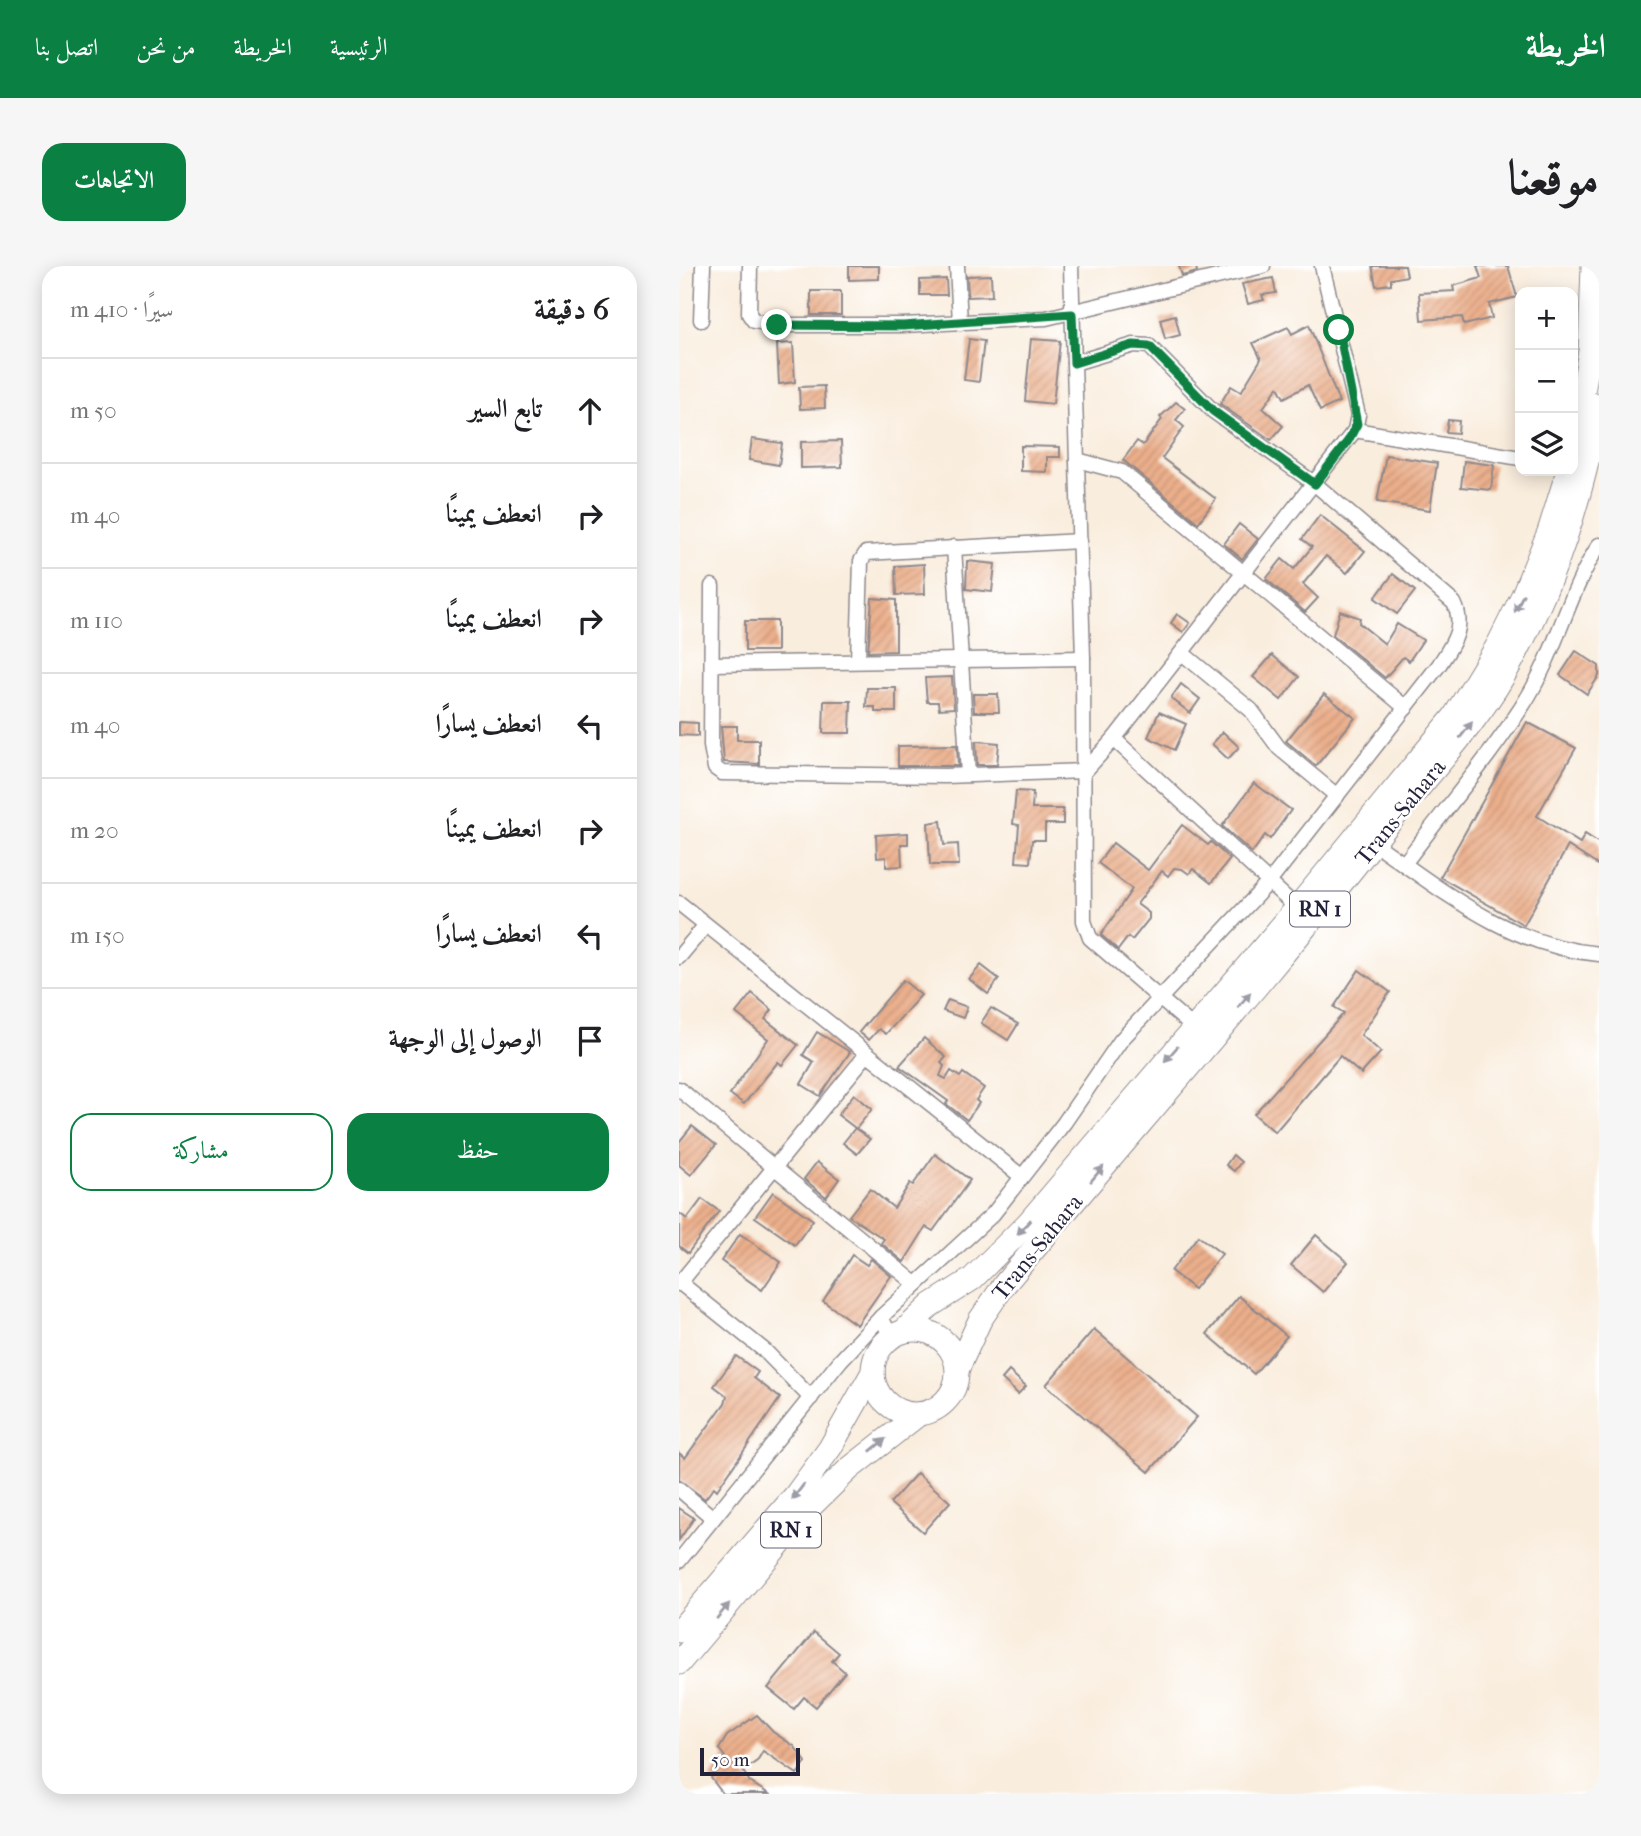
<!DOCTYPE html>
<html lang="ar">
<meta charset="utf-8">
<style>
body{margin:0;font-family:"IM FELL French Canon",Amiri,serif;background:#f6f6f6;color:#202124;direction:rtl}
.controls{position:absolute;right:21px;top:21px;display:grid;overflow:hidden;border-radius:14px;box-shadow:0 4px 18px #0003}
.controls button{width:63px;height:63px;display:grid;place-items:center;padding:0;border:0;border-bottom:2px solid #e0e0e0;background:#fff;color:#202124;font:35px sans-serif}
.scale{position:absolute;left:21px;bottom:18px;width:100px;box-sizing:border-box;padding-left:7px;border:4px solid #22223b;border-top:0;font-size:19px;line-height:24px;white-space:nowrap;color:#22223b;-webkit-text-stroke:5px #fff;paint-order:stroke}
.stop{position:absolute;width:21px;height:21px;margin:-16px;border:5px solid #0b8043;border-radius:50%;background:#fff}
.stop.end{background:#0b8043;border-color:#fff;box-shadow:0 2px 7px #0008}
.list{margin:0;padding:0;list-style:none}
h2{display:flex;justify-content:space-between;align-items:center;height:91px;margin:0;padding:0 28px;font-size:30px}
h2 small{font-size:23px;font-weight:400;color:#757577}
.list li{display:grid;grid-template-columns:46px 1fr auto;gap:21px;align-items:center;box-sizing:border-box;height:105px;padding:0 28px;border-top:2px solid #e0e0e0}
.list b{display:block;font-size:26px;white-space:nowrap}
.list em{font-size:23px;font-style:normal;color:#757577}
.actions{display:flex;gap:14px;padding:21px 28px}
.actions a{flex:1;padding:16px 0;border:2px solid #0b8043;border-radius:21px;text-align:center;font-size:24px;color:#0b8043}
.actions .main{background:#0b8043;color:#fff}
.icon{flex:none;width:38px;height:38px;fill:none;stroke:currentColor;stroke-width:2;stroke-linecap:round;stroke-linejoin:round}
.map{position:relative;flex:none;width:920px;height:1528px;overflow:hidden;direction:ltr;border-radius:21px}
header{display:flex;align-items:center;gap:42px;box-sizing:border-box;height:98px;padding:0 35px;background:#0b8043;color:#fff}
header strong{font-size:33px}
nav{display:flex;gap:38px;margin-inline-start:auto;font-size:24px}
.intro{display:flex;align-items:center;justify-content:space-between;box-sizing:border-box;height:168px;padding:0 42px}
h1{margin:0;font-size:49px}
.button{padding:18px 32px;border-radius:21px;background:#0b8043;color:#fff;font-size:24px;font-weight:700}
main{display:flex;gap:42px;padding:0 42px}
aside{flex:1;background:#fff;border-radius:21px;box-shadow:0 4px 18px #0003}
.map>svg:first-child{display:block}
.building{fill:url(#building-hatch)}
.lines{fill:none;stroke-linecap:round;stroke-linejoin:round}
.minor-casing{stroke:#8e888c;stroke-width:17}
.trunk-casing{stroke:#8e888c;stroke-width:25}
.minor{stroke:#fff;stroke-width:14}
.trunk{stroke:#fff;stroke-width:23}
.oneway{fill:#9c9ca7}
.route{stroke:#0b8043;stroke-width:9}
.labels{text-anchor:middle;stroke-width:5;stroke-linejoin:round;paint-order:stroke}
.shield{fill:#fff;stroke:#646476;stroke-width:2}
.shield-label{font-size:21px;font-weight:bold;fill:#22223b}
.street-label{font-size:23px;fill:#22223b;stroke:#fff}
</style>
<header>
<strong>الخريطة</strong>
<nav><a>الرئيسية</a><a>الخريطة</a><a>من نحن</a><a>اتصل بنا</a></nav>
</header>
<div class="intro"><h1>موقعنا</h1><a class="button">الاتجاهات</a></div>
<main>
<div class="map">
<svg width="920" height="1528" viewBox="0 0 920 1528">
<defs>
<pattern id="building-hatch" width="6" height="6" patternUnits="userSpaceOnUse" patternTransform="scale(1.75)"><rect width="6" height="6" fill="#ebaf8b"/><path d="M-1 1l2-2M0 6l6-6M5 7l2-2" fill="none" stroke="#c99679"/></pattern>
</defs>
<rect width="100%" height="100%" fill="#fff"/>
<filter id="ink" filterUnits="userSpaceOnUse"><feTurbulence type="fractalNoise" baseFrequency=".0143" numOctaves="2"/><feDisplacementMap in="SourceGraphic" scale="14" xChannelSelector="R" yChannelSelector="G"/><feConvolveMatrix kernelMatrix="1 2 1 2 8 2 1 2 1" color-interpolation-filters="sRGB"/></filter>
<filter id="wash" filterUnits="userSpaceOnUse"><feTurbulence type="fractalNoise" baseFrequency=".00686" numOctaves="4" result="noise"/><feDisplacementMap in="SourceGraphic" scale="28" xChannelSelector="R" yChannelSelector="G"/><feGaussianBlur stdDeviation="1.57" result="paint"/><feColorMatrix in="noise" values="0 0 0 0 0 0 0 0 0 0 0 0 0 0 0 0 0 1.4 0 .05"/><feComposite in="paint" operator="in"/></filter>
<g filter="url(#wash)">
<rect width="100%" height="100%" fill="#f9eddd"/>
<g id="blocks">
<g class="building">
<polygon points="170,0 200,0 200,13 170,14"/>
<polygon points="500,0 517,0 518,6 503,10"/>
<polygon points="693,0 726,0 728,10 712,13 712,18 697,20"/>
<polygon points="798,0 829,0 838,31 810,38 813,52 785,59 783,51 742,54 740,27 775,25 774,20 802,12"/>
<polygon points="312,9 313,30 289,31 288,10"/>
<polygon points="594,12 597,27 583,29 585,34 569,38 563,18"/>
<polygon points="267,13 268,29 241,29 241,14"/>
<rect x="132" y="25" width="30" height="24"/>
<polygon points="496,49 501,69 486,73 481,53"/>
<polygon points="630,59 660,136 641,145 629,119 605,132 599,121 584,142 604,160 592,174 541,138 552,120 562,126 582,93 574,77 609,61 613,68"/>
<polygon points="290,73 305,75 300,116 285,114"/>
<polygon points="352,73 381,75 374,138 346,135"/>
<polygon points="114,77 116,116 100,118 98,78"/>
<polygon points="145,120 146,142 121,143 120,121"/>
<polygon points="497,136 506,143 497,154 505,161 483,192 537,233 519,257 444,194 458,175 464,179 483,153 481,151"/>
<polygon points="769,154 780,155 779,167 767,166"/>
<polygon points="73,173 103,177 100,199 70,194"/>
<polygon points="162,175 163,201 122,202 122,176"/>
<polygon points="342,180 381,181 381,191 368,191 368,206 342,205"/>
<polygon points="707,189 758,197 751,244 698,236"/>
<polygon points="785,195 815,199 812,224 782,221"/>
<polygon points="641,249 686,285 668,307 647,290 624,318 639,332 626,346 587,313 603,293 615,303 633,281 623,273"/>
<polygon points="560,258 579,273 563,293 545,278"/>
<polygon points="288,295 316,298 313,326 287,323"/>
<polygon points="245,298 246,328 217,329 216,300"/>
<polygon points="714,308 736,325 718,348 696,332"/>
<polygon points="193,332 217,334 217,385 189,386"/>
<polygon points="661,345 681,352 680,357 706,378 718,358 744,374 730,395 724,391 706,412 654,369"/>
<polygon points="498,348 511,357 504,366 492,357"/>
<rect x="66" y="355" width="32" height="30"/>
<polygon points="897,385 920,400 920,410 908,428 881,409"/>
<polygon points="593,389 620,411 602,434 574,411"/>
<polygon points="273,411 275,442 260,443 259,436 248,436 246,412"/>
<polygon points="502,418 521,433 511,447 492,432"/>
<polygon points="188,422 217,422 217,446 196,446 196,441 187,441"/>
<polygon points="294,428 319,428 320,446 295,446"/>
<polygon points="645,428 676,452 637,500 607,475"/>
<polygon points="145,435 172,435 171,467 144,467"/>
<polygon points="480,446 507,458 495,484 469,471"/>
<polygon points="0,456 19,457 19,470 0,469"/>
<polygon points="848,456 897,482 858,550 901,577 906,568 920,577 920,600 889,580 845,659 761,611"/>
<polygon points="42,460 58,460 58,474 80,474 80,498 45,496"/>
<polygon points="544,466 560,481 549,493 533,478"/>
<polygon points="297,475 320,477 318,499 298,499"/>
<polygon points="278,479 279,500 219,500 219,480"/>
<polygon points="575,517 612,544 591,573 586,569 573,587 543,560"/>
<polygon points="337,525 354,526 353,543 384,543 384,558 366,558 366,574 353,574 351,597 337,596 340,559 334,558"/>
<polygon points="262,555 265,579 279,578 280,599 251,599 249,557"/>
<polygon points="503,559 529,579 532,576 551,593 532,617 514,603 510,608 503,603 495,602 489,610 483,605 458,638 470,647 470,653 453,674 449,671 439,684 422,669 453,623 419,597 434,577 469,604"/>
<polygon points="229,567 229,578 222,578 223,600 207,601 207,591 198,592 197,569"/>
<polygon points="302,699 320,713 309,728 290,713"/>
<polygon points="680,704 711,726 682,769 702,786 682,808 661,790 596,866 575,848 665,747 655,741"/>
<polygon points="224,714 242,729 207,768 200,763 190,774 180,766"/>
<polygon points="73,727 93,744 86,753 119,779 103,799 99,796 65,838 51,828 89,773 57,747"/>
<polygon points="269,734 288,741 284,752 264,745"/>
<polygon points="312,742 339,758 329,774 302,757"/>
<polygon points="138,766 171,786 141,830 122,818 135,796 124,789"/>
<polygon points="245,772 267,791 262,797 265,800 261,810 267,813 272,805 281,811 284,807 305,822 297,834 300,837 288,854 267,838 269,835 220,800"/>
<polygon points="175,828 193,843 177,863 191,873 178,888 164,877 176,862 159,849"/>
<polygon points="13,860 37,879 12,909 0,899 0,876"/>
<polygon points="256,888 291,914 254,965 247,961 225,996 202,977 205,973 170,950 191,923 215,942 231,917 234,919"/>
<polygon points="554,889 562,896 555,905 547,899"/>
<polygon points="138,896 160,913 147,931 125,913"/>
<polygon points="94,926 134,954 116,979 76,951"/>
<polygon points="23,933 40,945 9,987 0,980 0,947 8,953"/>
<polygon points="61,968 102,996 83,1024 42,995"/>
<polygon points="637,969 669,996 644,1026 612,999"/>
<polygon points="519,970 543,988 515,1023 492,1005"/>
<polygon points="173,989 188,999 192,993 212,1010 178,1059 144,1035"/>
<polygon points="560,1030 608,1070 575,1108 528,1068"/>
<polygon points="415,1063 518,1151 470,1206 367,1119"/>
<polygon points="57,1090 79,1106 75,1112 101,1132 38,1224 35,1221 26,1233 0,1214 0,1187 6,1192 46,1137 48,1130 35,1120"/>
<polygon points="330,1105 347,1120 339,1128 323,1113"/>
<polygon points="238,1207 271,1236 244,1266 211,1237"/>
<polygon points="0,1242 15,1252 0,1274"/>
<polygon points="135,1366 160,1387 153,1395 166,1406 137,1441 125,1431 115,1443 89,1422"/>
<polygon points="78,1449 94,1466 115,1480 127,1496 118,1508 84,1485 78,1495 64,1505 71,1516 90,1528 44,1528 32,1512 46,1491 40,1483 48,1470"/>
</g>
</g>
</g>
<g filter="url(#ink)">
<use href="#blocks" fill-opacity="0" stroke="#8e888c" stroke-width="2"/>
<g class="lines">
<g class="minor-casing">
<g id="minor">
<polyline points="71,0 70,48 75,55 98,59 224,59 367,52 584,0"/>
<polyline points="278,0 281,57"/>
<polyline points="392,0 404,392 405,655 411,672 515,762"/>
<polyline points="22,54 24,0"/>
<polyline points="676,164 841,192"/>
<polyline points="398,194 443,206 727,442"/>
<polyline points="275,281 289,509"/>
<polyline points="33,320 32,480 36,502 43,507 266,510 406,505 435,473"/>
<polyline points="503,387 572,444 600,482 658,530"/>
<polyline points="179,395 182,295 187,287 401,275"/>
<polyline points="33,398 404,392"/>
<path d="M695,577C767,627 830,680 920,688"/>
<path d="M725,598C764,545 809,494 844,439C877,388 888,329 920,279"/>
<polyline points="0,637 342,910"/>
<polyline points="618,642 435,473 676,164 679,149 643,0"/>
<polyline points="0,691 26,660"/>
<polyline points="0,823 237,1018"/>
<polyline points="0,1016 86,1085 132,1132"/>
<polyline points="0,1018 188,788"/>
<polyline points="202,1051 212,1071"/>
<polyline points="0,1223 34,1252"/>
<path d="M0,1295L161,1095L202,1051L314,948L385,857L442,774L591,615L760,399C773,379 787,361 775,337L636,218L534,145L470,80L455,79L395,97"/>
</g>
</g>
<g class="trunk-casing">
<g id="trunk">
<polyline points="894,185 911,85 914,0"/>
<circle cx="236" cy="1106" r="42"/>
<polyline points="225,1065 252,1039 293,1013 349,957 618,642 775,451 819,379 844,329 870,266 889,205"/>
<path d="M279,1102L301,1054L325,1019C451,867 584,718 706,562C751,506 803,454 836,389C877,311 905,225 920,138"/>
<polyline points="0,1365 116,1230 151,1182 194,1106"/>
<polyline points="0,1397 133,1239 170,1203 240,1148"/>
</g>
</g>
<use href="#minor" class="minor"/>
<use href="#trunk" class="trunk"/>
</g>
<defs><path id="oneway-solid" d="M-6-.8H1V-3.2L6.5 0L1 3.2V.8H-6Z" transform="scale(1.75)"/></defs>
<g class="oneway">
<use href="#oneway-solid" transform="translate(840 337) rotate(116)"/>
<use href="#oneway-solid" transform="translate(787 464) rotate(-52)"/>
<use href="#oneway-solid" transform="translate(565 734) rotate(-50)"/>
<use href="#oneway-solid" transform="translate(492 788) rotate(131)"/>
<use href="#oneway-solid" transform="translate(418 908) rotate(-50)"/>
<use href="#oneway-solid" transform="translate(345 961) rotate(132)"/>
<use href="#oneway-solid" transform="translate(199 1179) rotate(-39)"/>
<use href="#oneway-solid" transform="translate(119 1226) rotate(127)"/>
<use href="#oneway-solid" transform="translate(44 1345) rotate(-50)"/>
</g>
</g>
<g class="lines" filter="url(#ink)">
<polyline class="route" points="98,59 224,60 393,48 395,97 454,79 470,80 534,145 636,218 669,175 678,158 660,64"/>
</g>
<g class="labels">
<g class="shield">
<rect x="611" y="625.5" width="60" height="35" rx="5"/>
<rect x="82" y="1246.5" width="60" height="35" rx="5"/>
</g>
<g class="shield-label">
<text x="641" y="650">RN 1</text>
<text x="112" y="1271">RN 1</text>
</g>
<g class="street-label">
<text transform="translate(721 546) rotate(-51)" y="8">Trans-Sahara</text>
<text transform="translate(358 981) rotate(-51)" y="8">Trans-Sahara</text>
</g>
</g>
</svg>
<div class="controls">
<button>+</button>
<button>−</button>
<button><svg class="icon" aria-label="layers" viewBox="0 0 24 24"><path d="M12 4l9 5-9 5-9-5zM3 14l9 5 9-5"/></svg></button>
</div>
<div class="scale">50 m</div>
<div class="stop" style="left:660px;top:64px"></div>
<div class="stop end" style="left:98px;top:59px"></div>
</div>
<aside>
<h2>6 دقيقة<small>سيرًا · 410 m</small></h2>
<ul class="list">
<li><svg class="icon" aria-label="ahead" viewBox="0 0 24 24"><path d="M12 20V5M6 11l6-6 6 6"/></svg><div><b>تابع السير</b></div><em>50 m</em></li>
<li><svg class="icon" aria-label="right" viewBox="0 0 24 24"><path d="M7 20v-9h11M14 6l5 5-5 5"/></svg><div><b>انعطف يمينًا</b></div><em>40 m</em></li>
<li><svg class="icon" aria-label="right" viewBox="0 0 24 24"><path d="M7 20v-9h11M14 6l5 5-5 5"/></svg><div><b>انعطف يمينًا</b></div><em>110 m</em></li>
<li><svg class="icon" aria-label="left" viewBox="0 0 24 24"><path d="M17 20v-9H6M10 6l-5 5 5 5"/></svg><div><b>انعطف يسارًا</b></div><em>40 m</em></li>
<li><svg class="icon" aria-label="right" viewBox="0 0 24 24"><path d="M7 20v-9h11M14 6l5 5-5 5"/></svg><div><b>انعطف يمينًا</b></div><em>20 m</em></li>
<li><svg class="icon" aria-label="left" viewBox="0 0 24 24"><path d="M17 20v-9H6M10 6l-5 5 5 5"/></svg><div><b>انعطف يسارًا</b></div><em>150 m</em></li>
<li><svg class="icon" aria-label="arrive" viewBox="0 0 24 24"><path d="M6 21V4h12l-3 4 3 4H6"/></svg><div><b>الوصول إلى الوجهة</b></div></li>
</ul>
<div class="actions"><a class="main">حفظ</a><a>مشاركة</a></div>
</aside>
</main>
